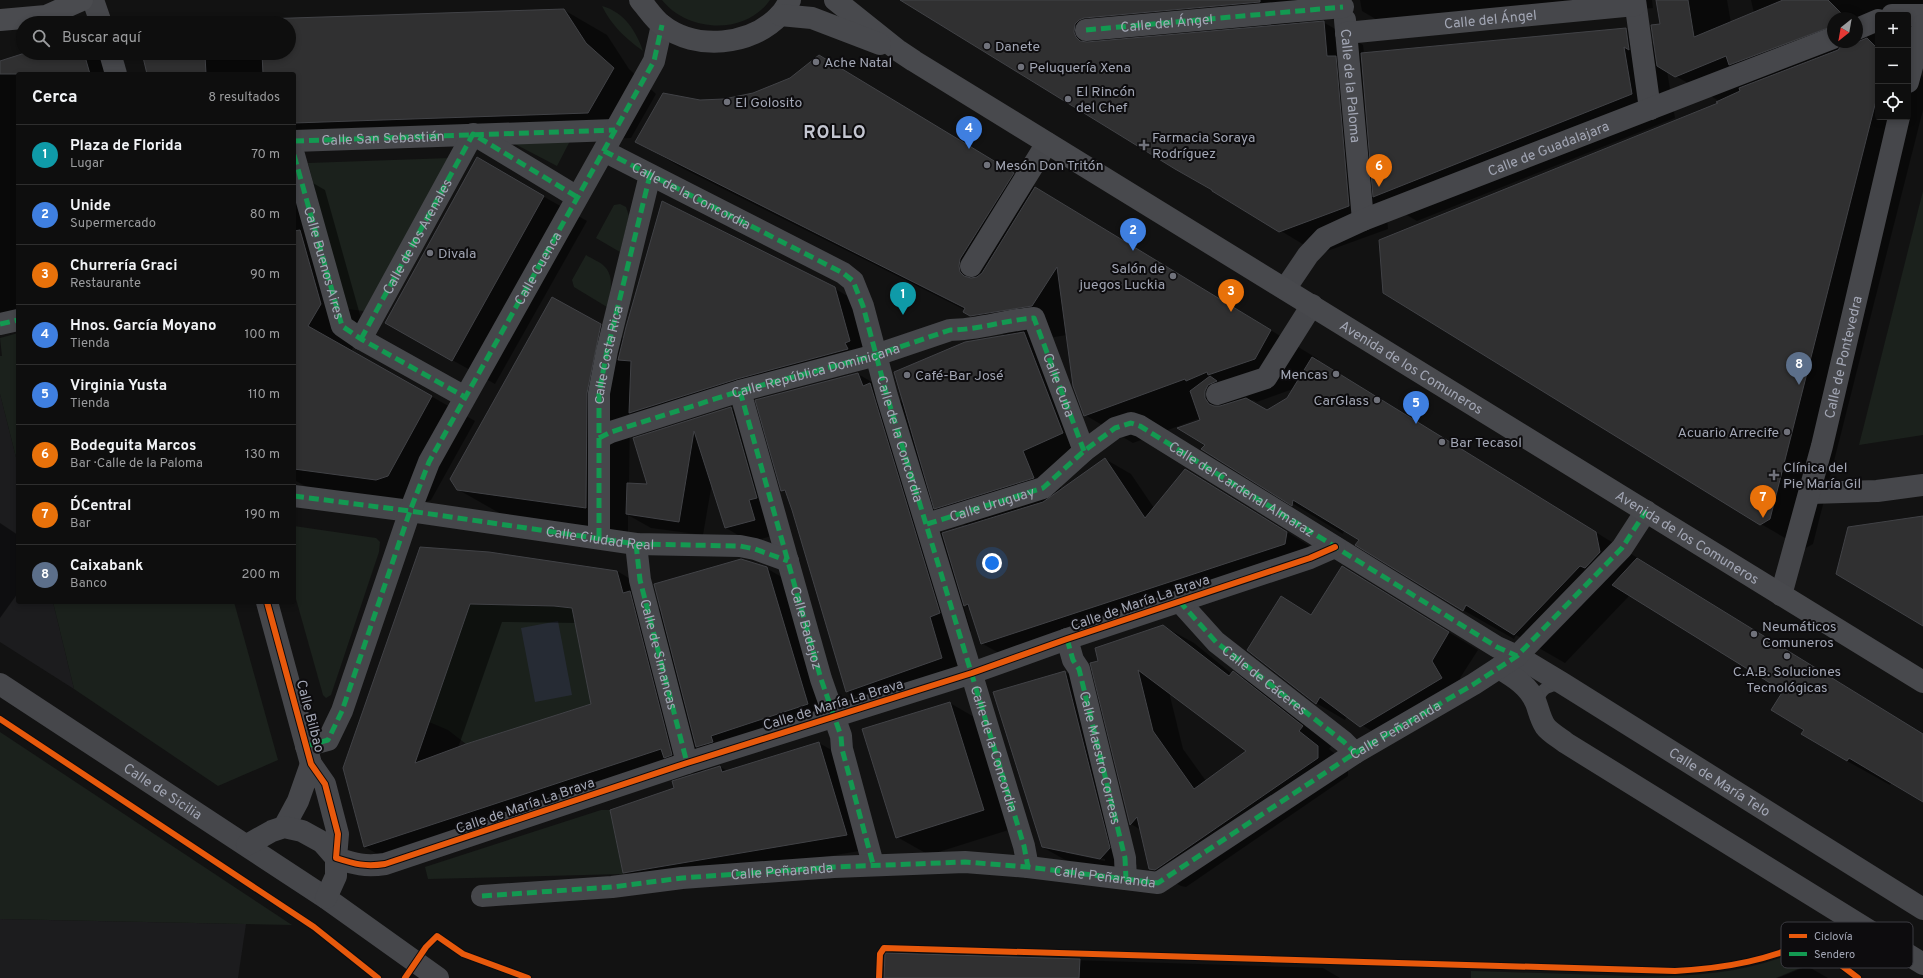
<!DOCTYPE html>
<html lang="es">
<meta charset="utf-8">
<style>
body{margin:0;font-family:Overpass,sans-serif;background:#1c1c1c;color:#f1f3f6}
.controls{position:absolute;right:12px;top:12px;display:grid;overflow:hidden;border-radius:4px;box-shadow:0 2px 6px #0003}
.controls button{width:36px;height:36px;display:grid;place-items:center;padding:0;border:0;border-bottom:1px solid #2e2e2e;background:#0e0e0e;color:#f1f3f6;font:20px sans-serif}
.compass{position:absolute;left:1827px;top:12px;width:36px;height:36px;border-radius:50%;background:#0e0e0e;box-shadow:0 2px 6px #0003;rotate:211deg}
.you{position:absolute;left:992px;top:563px;width:14px;height:14px;margin:-10px;border:3px solid #fff;border-radius:50%;background:#1a73e8;box-shadow:0 0 0 6px #1a73e833}
.badge{display:grid;place-items:center;width:26px;height:26px;border-radius:50%;background:#70727b;color:#fff;font-size:13px;font-weight:700}
.pin{position:absolute;translate:-50% -33px;filter:drop-shadow(0 1px 2px #0008)}
.pin::after{content:'';position:absolute;top:21px;width:14px;height:12px;background:inherit;clip-path:polygon(0 0,100% 0,50% 100%)}
.list{margin:0;padding:0;list-style:none}
h2{display:flex;justify-content:space-between;align-items:center;height:52px;margin:0;padding:0 16px;font-size:17px}
h2 small{font-size:13px;font-weight:400;color:#9b9c9e}
.list li{display:grid;grid-template-columns:26px 1fr auto;gap:12px;align-items:center;box-sizing:border-box;height:60px;padding:0 16px;border-top:1px solid #2e2e2e}
.list b{display:block;font-size:15px;white-space:nowrap}
.list p{margin:0;font-size:13px;white-space:nowrap;color:#9b9c9e}
.list em{font-size:13px;font-style:normal;color:#9b9c9e}
.icon{flex:none;width:22px;height:22px;fill:none;stroke:currentColor;stroke-width:2;stroke-linecap:round;stroke-linejoin:round}
.map{position:relative;flex:none;width:1923px;height:978px;overflow:hidden}
.search{position:absolute;background:#0e0e0e;box-shadow:0 2px 6px #0003;left:16px;top:16px;width:280px;height:44px;display:flex;align-items:center;gap:10px;box-sizing:border-box;padding:0 14px;border-radius:22px;color:#9b9c9e;font-size:15px}
.panel{position:absolute;background:#0e0e0e;box-shadow:0 2px 6px #0003;left:16px;top:72px;width:280px;height:532px;border-radius:4px}
.map>svg:first-child{display:block}
.built{fill:#1c1c1e}
.green{fill:#1b211c}
.water{fill:#262b34}
.shadow{fill:#0007;fill-rule:evenodd}
.building{fill:#303031;stroke:#414246;fill-rule:evenodd}
.lines{fill:none;stroke-linecap:round;stroke-linejoin:round}
.lane{stroke:#46474b;stroke-width:12}
.street{stroke:#46474b;stroke-width:22}
.secondary{stroke:#4a4b4f;stroke-width:22}
.primary{stroke:#48494d;stroke-width:22}
.quiet{stroke:#139951;stroke-width:5;stroke-dasharray:10 5;stroke-linecap:butt}
.cycleway-casing{stroke:#0d0c0e;stroke-width:8}
.cycleway{stroke:#e8590c;stroke-width:6}
.poi-dot{fill:#70727b;stroke:#0d0c0e;stroke-width:1.5}
.labels{text-anchor:middle;stroke-width:4;stroke-linejoin:round;paint-order:stroke}
.street-label{font-size:14px;fill:#a2a6b4;stroke:#0d0c0e}
.poi-label{font-size:14px;fill:#a2a6b4;stroke:#0d0c0e;text-anchor:start}
.district-label{font-size:18px;font-weight:bold;letter-spacing:1px;fill:#c3c5d0;stroke:#0d0c0e}
.key{fill:#0d0c0e;stroke:#3a3a40;stroke-width:1}
.key-label{font-size:11px;fill:#a2a6b4}
</style>
<div class="map">
<svg width="1923" height="978" viewBox="0 0 1923 978">
<rect width="100%" height="100%" fill="#121212"/>
<g class="built">
<polygon points="0,394 18,465 18,602 53,602 74,689 0,642"/>
<polygon points="0,919 246,924 238,978 0,978"/>
</g>
<g class="green">
<path d="M662,0H770C745,36 687,32 662,0Z"/>
<path d="M602,6C624,12 636,31 643,51C625,38 612,26 602,6Z"/>
<polygon points="570,141 557,166 513,143"/>
<polygon points="450,158 364,311 347,309 308,163"/>
<polygon points="1923,191 1923,435 1859,445"/>
<polygon points="620,204 626,207 629,216 620,252 596,238 614,205"/>
<path d="M586,255C592,259 601,262 605,267C615,278 610,294 607,307L574,287L572,280Z"/>
<polygon points="18,333 18,465 0,394 0,356 2,356 0,338"/>
<polygon points="294,526 376,538 380,542 379,552 331,695 326,698 323,695 294,592"/>
<polygon points="53,602 234,602 278,760 218,786 74,689"/>
<polygon points="470,604 554,606 572,608 591,704 466,744 448,730 429,722"/>
<polygon points="0,732 292,925 0,919"/>
<polygon points="601,810 610,810 623,874 428,879 425,867"/>
<path d="M1801,950L1807,965L1776,978H1471V971C1515,972 1558,974 1602,975C1672,978 1735,978 1801,950Z"/>
</g>
<polygon class="water" points="558,621 572,695 535,702 521,628"/>
<g class="shadow">
<path d="M902,0H1297L1300,24L1323,22L1363,45L1364,54L1626,29L1655,45L1661,25L1657,0H1727L1731,23L1754,13L1751,0H1923V21L1908,27V15H1878V117H1908V63L1923,77V110L1813,544L1804,549L1761,524L1719,101L1667,71L1675,118L1417,221L1386,203L1388,229L1319,254ZM1833,18H1857V42H1833Z"/>
<polygon points="1360,0 1652,0 1653,8 1401,34 1362,11"/>
<polygon points="564,10 607,35 629,69 656,94 631,138 294,148 294,74 148,74 143,53 289,53 289,23 143,23"/>
<polygon points="27,53 108,53 126,74 18,74 18,330 0,320 0,62"/>
<path d="M819,56L1318,359L1317,361L1362,388L1923,734V801L1892,782L1890,785L1847,761L1805,729L1784,690L1630,595L1565,663L1516,635L1514,639L1463,610L1360,539L1344,529L1343,534L1203,449L1206,445L1200,418L1133,443L1085,415L1067,335L1036,340L1093,451L1053,468L1062,490L1105,459L1131,474L1154,508L1186,470L1313,548L1008,658L981,643L971,609L963,604L971,631L961,634L973,676L879,709L847,691L787,493L782,490L858,374L889,392L890,395L904,403L1006,336L965,310L684,169L637,142L700,101L724,100L754,94L790,79ZM1293,389L1287,399L1268,411L1250,401L1253,400L1257,402ZM933,507L967,526L942,534Z"/>
<polygon points="477,159 587,221 495,384 429,347"/>
<polygon points="294,172 325,190 364,329 351,351 475,421 431,500 420,504 311,489 294,480"/>
<polygon points="834,288 859,303 874,355 654,426 630,413 629,484 648,485 634,439 731,408 756,422 779,534 750,542 726,528 712,483 703,535 651,528 628,515 628,532 501,514 457,489 600,325 624,339"/>
<polygon points="0,523 18,535 18,593 0,618"/>
<path d="M421,548L617,571L649,590L652,605L662,610L741,560L766,568L794,584L834,720L724,762L696,746L703,772L720,767L728,771L819,743L844,757L871,849L648,887L624,872L675,788L696,775L686,769L397,865L365,847L344,768ZM502,622L576,623L592,705L458,748Z"/>
<polygon points="1342,567 1478,650 1460,678 1470,695 1390,742 1347,716 1345,720 1316,703 1281,598 1312,616"/>
<path d="M1163,626L1194,643L1232,674L1233,672L1263,690L1333,744L1329,749L1348,764V776L1186,887L1181,886L1150,869L1141,830L1131,824L1091,664L1099,662ZM1169,692L1248,751L1206,781L1183,749Z"/>
<path d="M1065,672L1095,691L1137,864L1128,874L1071,863L1042,847ZM1066,851L1105,859V861L1066,853Z"/>
<polygon points="950,703 981,721 1015,828 929,855 897,837"/>
<polygon points="886,954 1323,968 1340,978 885,978"/>
<polygon points="1807,966 1828,978 1778,978"/>
</g>
<g class="building">
<polygon points="900,0 1260,0 1260,2 1084,18 1079,20 1075,24 1074,32 1076,37 1080,41 1087,42 1324,21 1327,56 1336,56 1349,206 1279,232 1212,191 1212,190 1175,169"/>
<polygon points="1656,0 1688,0 1694,37 1783,0 1828,0 1846,18 1833,18 1833,26 1729,65 1726,56 1675,77 1657,66 1651,25 1660,24"/>
<polygon points="564,9 586,43 614,68 588,113 294,123 294,74 263,74 262,53 289,53 289,23 142,23"/>
<polygon points="1626,28 1629,50 1624,47 1632,94 1373,197 1361,53"/>
<polygon points="1867,38 1878,49 1878,93 1770,519 1760,525 1383,293 1379,240 1718,103 1716,102 1740,91 1739,88 1838,50 1844,42 1857,42"/>
<polygon points="25,53 84,53 90,74 0,74 0,61"/>
<polygon points="142,53 250,53 205,55 206,74 147,74"/>
<polygon points="819,55 1014,173 960,259 959,266 960,272 964,276 971,278 977,277 982,273 1035,187 1271,330 1255,359 1208,375 1207,372 1186,381 1185,379 1084,416 1073,386 1057,267 1032,306 970,316 963,312 965,308 635,142 663,93 700,100 724,99 753,93 790,78"/>
<polygon points="477,157 544,196 452,361 385,323"/>
<polygon points="662,201 835,287 850,341 845,343 848,349 737,379 629,413 631,361 618,360 626,327"/>
<polygon points="300,230 321,304 308,326 432,396 388,476 376,480 294,469 294,231"/>
<polygon points="552,297 601,324 587,393 586,508 457,490 450,479"/>
<polygon points="1024,332 1063,433 1023,451 1034,478 934,509 894,372 965,342"/>
<polygon points="1312,357 1596,532 1600,552 1585,568 1580,566 1514,635 1466,605 1463,611 1355,545 1359,540 1293,500 1292,506 1201,449 1205,445 1177,428 1200,420 1190,391 1210,376 1217,381 1208,385 1205,391 1205,398 1209,404 1214,406 1220,406 1246,398 1267,410 1287,398"/>
<polygon points="858,373 863,386 870,383 940,613 930,617 942,658 846,692 792,510 785,490 781,491 755,400"/>
<polygon points="731,407 757,498 749,500 755,520 725,528 694,431 679,522 626,514 627,483 647,484 633,438"/>
<polygon points="1105,458 1145,518 1185,469 1287,532 1285,544 981,644 968,604 964,606 942,533 1043,502"/>
<polygon points="1923,516 1923,626 1836,574 1848,527"/>
<path d="M420,547L489,552L617,571L623,593L630,591L672,755L664,758L661,749L364,847L343,768ZM470,604L554,606L572,608L591,704L466,744L415,763Z"/>
<polygon points="1637,558 1923,734 1923,802 1849,758 1847,761 1801,734 1804,730 1771,710 1783,691 1612,585"/>
<polygon points="741,559 767,567 808,704 711,736 713,742 696,747 654,584"/>
<polygon points="1342,566 1449,632 1432,661 1442,678 1360,727 1320,697 1316,704 1247,650 1281,596 1311,615"/>
<path d="M1163,625L1229,676L1233,671L1303,726L1299,731L1318,746V758L1155,870L1149,869L1137,817L1130,825L1090,663L1098,661L1095,648ZM1138,670L1246,751L1194,789L1153,731Z"/>
<polygon points="1065,671 1110,848 1100,859 1042,847 993,692"/>
<polygon points="950,702 984,810 896,838 862,729"/>
<polygon points="819,742 847,835 623,873 610,810 674,788 672,781 691,775 720,766 722,772"/>
<polygon points="885,953 1080,959 1079,978 884,978"/>
</g>
<g class="lines">
<path class="lane" d="M1536,704C1543,686 1545,688 1562,683"/>
<g class="street">
<polyline points="93,0 101,23"/>
<polyline points="1635,0 1650,109"/>
<polyline points="1892,15 1923,15"/>
<path id="s1" d="M1345,20L1363,220"/>
<polyline points="1857,29 1878,20"/>
<path id="s2" d="M1086,30L1343,7"/>
<path id="s3" d="M1346,33L1635,5"/>
<polyline points="110,53 116,74"/>
<polyline points="1908,82 1923,25"/>
<path id="s4" d="M294,141L615,130"/>
<polyline points="604,151 843,273 853,281 863,306 887,396 1024,846 1028,867"/>
<path id="s5" d="M294,155L342,326L361,339L465,397"/>
<polyline points="971,266 1047,143"/>
<path id="s6" d="M1285,289L1308,255L1324,238L1363,220L1833,38"/>
<polyline points="0,324 18,320"/>
<path id="s7" d="M361,339L473,134L577,197"/>
<polyline points="740,391 821,679 841,736 842,749 873,864"/>
<polyline points="1217,394 1266,378 1312,305"/>
<path d="M599,438L611,432L740,391L876,355L950,330C978,330 1006,320 1034,318L1084,451"/>
<polyline points="1810,493 1877,491 1923,485"/>
<path id="s8" d="M294,496L410,511L636,544L740,546L755,549L788,561"/>
<path id="s9" d="M927,524L1043,488L1084,451L1115,428L1131,423L1140,426L1497,647L1517,656L1562,683L1923,909"/>
<path id="s10" d="M599,538V393L607,351L650,175"/>
<polyline points="636,544 640,580 687,763"/>
<path id="s11" d="M1781,595L1822,446L1899,117"/>
<polyline points="1179,601 1216,642 1344,742 1355,753"/>
<path d="M267,602L311,764L325,784L338,834L336,858C355,864 365,867 385,864L687,763L972,673L1067,639L1310,558L1335,547"/>
<polyline points="1067,639 1073,660 1079,669 1125,858 1126,879"/>
<path d="M1499,668C1514,677 1529,686 1536,703C1539,711 1540,718 1545,726C1550,733 1560,738 1566,743L1923,964"/>
<path id="s12" d="M0,684L326,898L438,978"/>
<path id="s13" d="M306,746L328,740L342,711L410,511L429,462L654,61L662,25"/>
<polyline points="284,827 298,801 311,764"/>
<polyline points="247,845 272,831 284,827 302,831 322,842 336,858 336,876 326,898"/>
<path id="s14" d="M482,896L612,887L682,878L834,867L965,862L1028,867L1158,883L1355,753L1474,684L1517,656L1622,548L1646,511"/>
</g>
<polyline class="secondary" points="0,20 46,16 82,0"/>
<g class="primary">
<path d="M640,0C647,8 654,19 662,25C696,51 751,46 780,15C784,11 787,5 790,0"/>
<path id="s15" d="M835,0L899,51L914,61L1923,682"/>
<polyline points="780,15 812,18 880,44"/>
</g>
<g class="quiet">
<polyline points="1086,30 1343,7"/>
<polyline points="294,141 615,130"/>
<path id="s16" d="M604,151L843,273L853,281L863,306L887,396L1024,846L1028,867"/>
<polyline points="294,155 342,326 361,339 465,397"/>
<polyline points="0,324 18,320"/>
<polyline points="361,339 473,134 577,197"/>
<path id="s17" d="M740,391L821,679L841,736L842,749L873,864"/>
<path id="s18" d="M599,438L611,432L740,391L876,355L950,330C978,330 1006,320 1034,318L1084,451"/>
<polyline points="294,496 410,511 636,544 740,546 755,549 788,561"/>
<path id="s19" d="M927,524L1043,488L1084,451L1115,428L1131,423L1140,426L1497,647L1517,656"/>
<polyline points="599,538 599,393 607,351 650,175"/>
<path id="s20" d="M636,544L640,580L687,763"/>
<path id="s21" d="M1179,601L1216,642L1344,742L1355,753"/>
<path id="s22" d="M1067,639L1073,660L1079,669L1125,858L1126,879"/>
<polyline points="306,746 328,740 342,711 410,511 429,462 654,61 662,25"/>
<polyline points="482,896 612,887 682,878 834,867 965,862 1028,867 1158,883 1355,753 1474,684 1517,656 1622,548 1646,511"/>
</g>
<g class="cycleway-casing">
<g id="cycleway">
<path d="M267,602L311,764L325,784L338,834L336,858C355,864 365,867 385,864L687,763L972,673L1067,639L1310,558L1335,547"/>
<polyline points="0,719 314,927 378,978"/>
<polyline points="405,978 426,947 437,936 463,954 528,978"/>
<path d="M879,978L880,954L884,948L1675,971C1730,968 1768,960 1819,938L1829,956L1858,978"/>
</g>
</g>
<use href="#cycleway" class="cycleway"/>
</g>
<g class="poi-dot">
<circle cx="987" cy="46" r="4"/>
<circle cx="816" cy="62" r="4"/>
<circle cx="1021" cy="67" r="4"/>
<circle cx="1068" cy="99" r="4"/>
<circle cx="727" cy="102" r="4"/>
<path d="M1142 139h4v4h4v4h-4v4h-4v-4h-4v-4h4z"/>
<circle cx="987" cy="165" r="4"/>
<circle cx="430" cy="253" r="4"/>
<circle cx="1173" cy="276" r="4"/>
<circle cx="1336" cy="374" r="4"/>
<circle cx="907" cy="375" r="4"/>
<circle cx="1377" cy="400" r="4"/>
<circle cx="1787" cy="432" r="4"/>
<circle cx="1442" cy="442" r="4"/>
<path d="M1772 469h4v4h4v4h-4v4h-4v-4h-4v-4h4z"/>
<circle cx="1754" cy="634" r="4"/>
<circle cx="1787" cy="656" r="4"/>
</g>
<g class="labels">
<g class="street-label">
<text dy="5" stroke="none"><textPath href="#s3" startOffset="145">Calle del Ángel</textPath></text>
<text dy="5" stroke="none"><textPath href="#s2" startOffset="81">Calle del Ángel</textPath></text>
<text dy="5" stroke="none"><textPath href="#s1" startOffset="66">Calle de la Paloma</textPath></text>
<text dy="5" stroke="none"><textPath href="#s4" startOffset="89">Calle San Sebastián</textPath></text>
<text dy="5" stroke="none"><textPath href="#s6" startOffset="306">Calle de Guadalajara</textPath></text>
<text dy="5" stroke="none"><textPath href="#s16" startOffset="98">Calle de la Concordia</textPath></text>
<text dy="5" stroke="none"><textPath href="#s7" startOffset="117">Calle de los Arenales</textPath></text>
<text dy="5" stroke="none"><textPath href="#s5" startOffset="112">Calle Buenos Aires</textPath></text>
<text dy="5" stroke="none"><textPath href="#s13" startOffset="541">Calle Cuenca</textPath></text>
<text dy="5" stroke="none"><textPath href="#s10" startOffset="184">Calle Costa Rica</textPath></text>
<text dy="5" stroke="none"><textPath href="#s11" startOffset="246">Calle de Pontevedra</textPath></text>
<text dy="5" stroke="none"><textPath href="#s15" startOffset="684">Avenida de los Comuneros</textPath></text>
<text dy="5" stroke="none"><textPath href="#s18" startOffset="227">Calle República Dominicana</textPath></text>
<text dy="5" stroke="none"><textPath href="#s18" startOffset="524">Calle Cuba</textPath></text>
<text dy="5" stroke="none"><textPath href="#s16" startOffset="446">Calle de la Concordia</textPath></text>
<text dy="5" stroke="none"><textPath href="#s19" startOffset="361">Calle del Cardenal Almaraz</textPath></text>
<text dy="5" stroke="none"><textPath href="#s19" startOffset="68">Calle Uruguay</textPath></text>
<text dy="5" stroke="none"><textPath href="#s8" startOffset="309">Calle Ciudad Real</textPath></text>
<text dy="5" stroke="none"><textPath href="#s15" startOffset="1008">Avenida de los Comuneros</textPath></text>
<text transform="translate(1140 602) rotate(-19)" y="5">Calle de María La Brava</text>
<text dy="5" stroke="none"><textPath href="#s17" startOffset="246">Calle Badajoz</textPath></text>
<text dy="5" stroke="none"><textPath href="#s20" startOffset="113">Calle de Simancas</textPath></text>
<text dy="5" stroke="none"><textPath href="#s21" startOffset="117">Calle de Cáceres</textPath></text>
<text transform="translate(833 704) rotate(-17)" y="5">Calle de María La Brava</text>
<text transform="translate(311 716) rotate(75)" y="5">Calle Bilbao</text>
<text dy="5" stroke="none"><textPath href="#s14" startOffset="961">Calle Peñaranda</textPath></text>
<text dy="5" stroke="none"><textPath href="#s16" startOffset="770">Calle de la Concordia</textPath></text>
<text dy="5" stroke="none"><textPath href="#s22" startOffset="124">Calle Maestro Correas</textPath></text>
<text dy="5" stroke="none"><textPath href="#s9" startOffset="922">Calle de María Telo</textPath></text>
<text dy="5" stroke="none"><textPath href="#s12" startOffset="195">Calle de Sicilia</textPath></text>
<text transform="translate(525 805) rotate(-19)" y="5">Calle de María La Brava</text>
<text dy="5" stroke="none"><textPath href="#s14" startOffset="301">Calle Peñaranda</textPath></text>
<text dy="5" stroke="none"><textPath href="#s14" startOffset="625">Calle Peñaranda</textPath></text>
</g>
<g class="poi-label">
<text x="995" y="51">Danete</text>
<text x="824" y="67">Ache Natal</text>
<text x="1029" y="72">Peluquería Xena</text>
<text x="1076" y="96">El Rincón<tspan x="1076" dy="16">del Chef</tspan></text>
<text x="735" y="107">El Golosito</text>
<text x="1152" y="142">Farmacia Soraya<tspan x="1152" dy="16">Rodríguez</tspan></text>
<text x="995" y="170">Mesón Don Tritón</text>
<text x="438" y="258">Divala</text>
<text x="1165" y="273" text-anchor="end">Salón de<tspan x="1165" dy="16">juegos Luckia</tspan></text>
<text x="1328" y="379" text-anchor="end">Mencas</text>
<text x="915" y="380">Café-Bar José</text>
<text x="1369" y="405" text-anchor="end">CarGlass</text>
<text x="1779" y="437" text-anchor="end">Acuario Arrecife</text>
<text x="1450" y="447">Bar Tecasol</text>
<text x="1783" y="472">Clínica del<tspan x="1783" dy="16">Pie María Gil</tspan></text>
<text x="1762" y="631">Neumáticos<tspan x="1762" dy="16">Comuneros</tspan></text>
<text x="1787" y="676" text-anchor="middle">C.A.B. Soluciones<tspan x="1787" dy="16">Tecnológicas</tspan></text>
</g>
<g class="district-label">
<text x="835" y="138">ROLLO</text>
</g>
</g>
<rect x="1781" y="922" width="132" height="46" rx="6" class="key"/>
<rect x="1789" y="934" width="18" height="4" fill="#e8590c"/>
<rect x="1789" y="952" width="18" height="4" fill="#139951"/>
<g class="key-label">
<text x="1814" y="940">Ciclovía</text>
<text x="1814" y="958">Sendero</text>
</g>
</svg>
<div class="controls">
<button>+</button>
<button>−</button>
<button><svg class="icon" aria-label="locate" viewBox="0 0 24 24"><circle cx="12" cy="12" r="6"/><path d="M12 2v4M12 18v4M2 12h4M18 12h4"/></svg></button>
</div>
<svg class="compass" viewBox="-18 -18 36 36"><path d="M0-13l5 13h-10z" fill="#e53935"/><path d="M0 13l5-13h-10z" fill="#9b9c9e"/></svg>
<div class="you"></div>
<div class="pin badge" style="left:903px;top:315px;background:#0f9aa8">1</div>
<div class="pin badge" style="left:1133px;top:251px;background:#3f7fe0">2</div>
<div class="pin badge" style="left:1231px;top:312px;background:#e8710a">3</div>
<div class="pin badge" style="left:969px;top:149px;background:#3f7fe0">4</div>
<div class="pin badge" style="left:1416px;top:424px;background:#3f7fe0">5</div>
<div class="pin badge" style="left:1379px;top:187px;background:#e8710a">6</div>
<div class="pin badge" style="left:1763px;top:518px;background:#e8710a">7</div>
<div class="pin badge" style="left:1799px;top:385px;background:#5c6f8a">8</div>
<div class="search"><svg class="icon" aria-label="search" viewBox="0 0 24 24"><circle cx="10" cy="10" r="6"/><path d="M15 15l6 6"/></svg>Buscar aquí</div>
<section class="panel">
<h2>Cerca<small>8 resultados</small></h2>
<ul class="list">
<li><span class="badge" style="background:#0f9aa8">1</span><div><b>Plaza de Florida</b><p>Lugar</p></div><em>70 m</em></li>
<li><span class="badge" style="background:#3f7fe0">2</span><div><b>Unide</b><p>Supermercado</p></div><em>80 m</em></li>
<li><span class="badge" style="background:#e8710a">3</span><div><b>Churrería Graci</b><p>Restaurante</p></div><em>90 m</em></li>
<li><span class="badge" style="background:#3f7fe0">4</span><div><b>Hnos. García Moyano</b><p>Tienda</p></div><em>100 m</em></li>
<li><span class="badge" style="background:#3f7fe0">5</span><div><b>Virginia Yusta</b><p>Tienda</p></div><em>110 m</em></li>
<li><span class="badge" style="background:#e8710a">6</span><div><b>Bodeguita Marcos</b><p>Bar · Calle de la Paloma</p></div><em>130 m</em></li>
<li><span class="badge" style="background:#e8710a">7</span><div><b>D´Central</b><p>Bar</p></div><em>190 m</em></li>
<li><span class="badge" style="background:#5c6f8a">8</span><div><b>Caixabank</b><p>Banco</p></div><em>200 m</em></li>
</ul>
</section>
</div>
